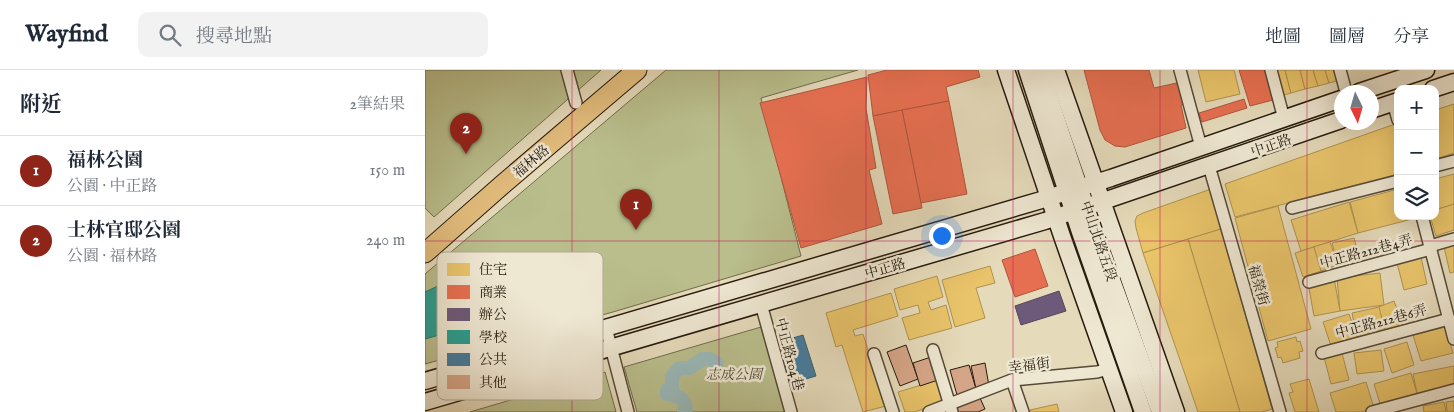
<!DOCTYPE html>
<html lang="zh-TW">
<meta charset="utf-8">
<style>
body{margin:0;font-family:"IM FELL English","Noto Serif TC",serif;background:#f2f2f3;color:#1f2937}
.controls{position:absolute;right:15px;top:15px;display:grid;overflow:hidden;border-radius:10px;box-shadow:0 5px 20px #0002}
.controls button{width:45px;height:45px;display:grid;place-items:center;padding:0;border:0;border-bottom:1px solid #e0e1e3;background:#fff;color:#1f2937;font:25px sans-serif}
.compass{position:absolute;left:909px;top:15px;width:45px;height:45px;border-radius:50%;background:#fff;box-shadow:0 5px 20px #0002;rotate:175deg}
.you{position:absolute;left:516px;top:165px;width:18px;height:18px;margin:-12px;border:4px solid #fff;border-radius:50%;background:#1a73e8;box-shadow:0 0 0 8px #1a73e833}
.badge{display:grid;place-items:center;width:32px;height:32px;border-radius:50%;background:#8f2418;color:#fff;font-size:16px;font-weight:700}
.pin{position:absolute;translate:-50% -41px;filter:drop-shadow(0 1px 2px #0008)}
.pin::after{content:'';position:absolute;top:26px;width:18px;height:15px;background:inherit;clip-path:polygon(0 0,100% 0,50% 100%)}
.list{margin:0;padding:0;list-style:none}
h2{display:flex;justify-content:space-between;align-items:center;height:65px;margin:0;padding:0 20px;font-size:21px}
h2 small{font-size:16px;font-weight:400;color:#747a83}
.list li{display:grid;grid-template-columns:32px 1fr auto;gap:15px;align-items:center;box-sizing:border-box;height:70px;padding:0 20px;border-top:1px solid #e0e1e3}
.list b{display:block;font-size:19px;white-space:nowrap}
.list p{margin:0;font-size:16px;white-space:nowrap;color:#747a83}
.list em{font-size:16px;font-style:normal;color:#747a83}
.icon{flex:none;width:28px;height:28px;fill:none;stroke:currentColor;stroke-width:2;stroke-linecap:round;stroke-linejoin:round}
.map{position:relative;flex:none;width:1029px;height:342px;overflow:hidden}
header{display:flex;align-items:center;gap:30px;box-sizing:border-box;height:70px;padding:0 25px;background:#fff;border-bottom:1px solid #e0e1e3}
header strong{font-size:24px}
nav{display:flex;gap:28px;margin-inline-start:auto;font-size:18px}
.search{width:350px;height:45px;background:#f2f2f3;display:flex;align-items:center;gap:12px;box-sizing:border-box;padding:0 18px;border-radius:10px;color:#747a83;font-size:19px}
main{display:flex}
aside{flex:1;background:#fff}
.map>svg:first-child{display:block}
.green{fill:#b9be8c;stroke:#6f6c4c}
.homes{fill:#e9c46a;stroke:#ae914e}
.shops{fill:#e76f51;stroke:#ad563d}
.offices{fill:#6d597a;stroke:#574659}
.schools{fill:#2a9d8f;stroke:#287668}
.public{fill:#457b9d;stroke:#3b5e72}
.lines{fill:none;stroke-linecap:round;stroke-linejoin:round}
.canal{stroke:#99b8b8;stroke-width:14}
.building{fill:#d5a587;stroke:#251a0d}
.street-casing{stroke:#554a38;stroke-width:14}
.secondary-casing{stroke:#251a0d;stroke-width:19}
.primary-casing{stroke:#251a0d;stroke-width:21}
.street{stroke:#eee7d2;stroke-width:11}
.secondary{stroke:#eee7d2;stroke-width:16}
.primary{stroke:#e2bd7d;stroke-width:19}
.grid{fill:none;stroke:#c2185b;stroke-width:1;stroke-opacity:0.55}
.labels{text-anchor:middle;stroke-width:5;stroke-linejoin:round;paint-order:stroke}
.street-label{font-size:14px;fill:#251a0d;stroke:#eee7d2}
.park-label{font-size:14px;font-style:italic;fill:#514b33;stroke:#eee7d2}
.key{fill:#eee7d2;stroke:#b2aa97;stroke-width:1}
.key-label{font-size:14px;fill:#251a0d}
</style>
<header>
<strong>Wayfind</strong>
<div class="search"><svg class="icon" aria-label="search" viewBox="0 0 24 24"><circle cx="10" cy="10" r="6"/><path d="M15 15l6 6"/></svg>搜尋地點</div>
<nav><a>地圖</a><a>圖層</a><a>分享</a></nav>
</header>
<main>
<aside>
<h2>附近<small>2筆結果</small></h2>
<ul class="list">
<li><span class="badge">1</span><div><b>福林公園</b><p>公園 · 中正路</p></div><em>150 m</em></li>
<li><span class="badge">2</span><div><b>士林官邸公園</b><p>公園 · 福林路</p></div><em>240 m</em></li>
</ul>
</aside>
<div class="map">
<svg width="1029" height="342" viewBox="0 0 1029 342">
<rect width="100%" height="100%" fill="#e5daba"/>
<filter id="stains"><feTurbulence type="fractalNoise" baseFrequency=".004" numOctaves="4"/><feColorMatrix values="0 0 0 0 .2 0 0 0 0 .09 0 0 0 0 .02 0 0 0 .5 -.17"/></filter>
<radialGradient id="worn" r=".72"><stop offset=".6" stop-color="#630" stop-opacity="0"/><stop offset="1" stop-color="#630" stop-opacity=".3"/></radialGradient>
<g class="green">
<polygon points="0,0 176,0 9,147 0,138"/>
<polygon points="241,0 433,0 336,28 376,186 188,242 0,294 0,204"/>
<polygon points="336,257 361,342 212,342 199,297"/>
<polygon points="180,302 191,342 45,342"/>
</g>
<g class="homes">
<polygon points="773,0 809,0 815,24 781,32"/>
<polygon points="848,0 860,0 866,23 855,26"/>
<polygon points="860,0 875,0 880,19 866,23"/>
<polygon points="875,0 888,0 893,16 880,19"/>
<polygon points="888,0 900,0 904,13 893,16"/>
<polygon points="900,0 912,0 915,10 904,13"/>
<polygon points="1029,34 1029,83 1010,89 1010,40"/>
<polygon points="970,54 973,66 973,104 810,147 800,114"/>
<polygon points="1029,104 1029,135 1012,139 1010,132 1010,109"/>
<polygon points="786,119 796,159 718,183 711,158 710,151 712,146 718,143"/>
<polygon points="973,119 973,146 990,146 991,148 933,163 925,132"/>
<polygon points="924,132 933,163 876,181 866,150"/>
<polygon points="1029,134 1029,160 1011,166 1005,146 1010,146 1010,140"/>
<polygon points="853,136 886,259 843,271 810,148"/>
<polygon points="796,159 847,339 837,342 815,342 763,169"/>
<polygon points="929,168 935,190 913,195 907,173"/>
<polygon points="763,169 815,342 773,342 718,183"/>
<polygon points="905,172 913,195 896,201 888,177"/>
<polygon points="1029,175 1029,202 1025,203 1019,177"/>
<polygon points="889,177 896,201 878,207 870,183"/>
<polygon points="996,187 1002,214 979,220 972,193"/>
<polygon points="565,196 570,213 551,218 560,248 530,257 517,210"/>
<polygon points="955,203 959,235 915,241 912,208"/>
<polygon points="512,206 518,227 503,232 506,240 521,235 527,258 484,270 477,248 495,243 493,235 475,240 469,219"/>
<polygon points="909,208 915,241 889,246 883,213"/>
<polygon points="466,223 473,246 428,260 430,266 438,264 461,336 438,342 417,275 411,277 401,243"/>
<polygon points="969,231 978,255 960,261 951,238"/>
<polygon points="954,237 960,261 932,267 927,243"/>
<polygon points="924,244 932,267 906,276 898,252"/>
<polygon points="1020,257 1028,283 996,291 988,265"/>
<polygon points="871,267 872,272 875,271 878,281 874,282 875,288 858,293 856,287 853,288 850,278 853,277 852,272"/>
<polygon points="982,272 989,295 967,303 959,279"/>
<polygon points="956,280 959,301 932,304 929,283"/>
<polygon points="917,283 924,310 906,314 899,287"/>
<polygon points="1029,296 1029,319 993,327 988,304"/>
<polygon points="986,303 993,327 956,337 949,314"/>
<polygon points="516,309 523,331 489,342 480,342 473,322"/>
<polygon points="884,309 894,342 870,342 864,323 868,322 865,314"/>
<polygon points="941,312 949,338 936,342 911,342 905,323"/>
<polygon points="1029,331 1029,342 1022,342 1021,332"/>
<polygon points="1019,332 1021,342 999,342 998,336"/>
<polygon points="632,334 634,342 606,342 605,340"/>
</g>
<g class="shops">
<polygon points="462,0 553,0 555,7 521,17 524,31 448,46 443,5"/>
<polygon points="659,0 724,0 729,18 756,12 761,33 756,35 761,58 700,77 690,76 680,70 675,60"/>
<polygon points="814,0 843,0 852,29 825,36"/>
<polygon points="442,7 441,38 451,98 444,100 457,154 376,178 335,33"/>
<polygon points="819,29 822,38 777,52 774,43"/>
<polygon points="524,31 542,124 496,133 477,40"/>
<polygon points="477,40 497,138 468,144 448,46"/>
<polygon points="610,179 623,216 590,227 577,190"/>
</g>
<polygon class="offices" points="634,221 641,241 596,255 590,236"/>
<polygon class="schools" points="64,196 77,235 51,243 54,254 0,269 0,222 17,214 36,207 35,204"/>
<polygon class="public" points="378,265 391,306 364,314 351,273"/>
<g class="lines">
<path class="canal" d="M259,342L261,339C259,326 252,326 242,324V320L247,318V307L254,298H264L278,289H284L292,293"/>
</g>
<g class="building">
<polygon points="481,275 493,309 475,316 462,282"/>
<polygon points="509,286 516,309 495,316 488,293"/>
<polygon points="560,293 564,316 551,319 546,296"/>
<polygon points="544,295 551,319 532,325 525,300"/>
<polygon points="554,326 560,339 553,342 531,342 529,336"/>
</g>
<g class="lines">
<g class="street-casing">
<g id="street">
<polyline points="142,0 151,33"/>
<polyline points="755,0 776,77"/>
<polyline points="846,0 859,49"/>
<polyline points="915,0 921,22"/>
<polyline points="968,32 973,50"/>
<polyline points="784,96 855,342"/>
<polyline points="1010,96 1029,91"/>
<polyline points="867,138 973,111"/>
<polyline points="997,146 1029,269"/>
<polyline points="1005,176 1029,169"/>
<polyline points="884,212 1006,179"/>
<polyline points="336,234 366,342"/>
<polyline points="181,258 203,342"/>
<polyline points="508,280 527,342"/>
<polyline points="897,283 1024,249"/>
<polyline points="449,284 468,342"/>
<polyline points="587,310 598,342"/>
<polyline points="504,342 587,310 672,302 684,299"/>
<polyline points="947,342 1029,320"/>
</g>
</g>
<g class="secondary-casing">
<g id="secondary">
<polyline points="581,0 638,169 699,342"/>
<polyline points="602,0 655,162 718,342"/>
<polyline points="615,0 668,158 735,342"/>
<polyline points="631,0 751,342"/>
<polyline points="1008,19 1029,12"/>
<polyline points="934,22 1001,0"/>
<polyline points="946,40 973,31"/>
<polyline points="0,311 613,131 686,108 916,29"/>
<polyline points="0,332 620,151 916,50"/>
</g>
</g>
<g class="primary-casing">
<polyline id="primary" points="0,183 77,115 212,0"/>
</g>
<use href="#street" class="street"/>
<use href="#secondary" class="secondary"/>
<use href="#primary" class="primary"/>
</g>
<path class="grid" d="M147,0V342M294,0V342M441,0V342M588,0V342M735,0V342M882,0V342M0,171H1029"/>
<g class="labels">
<g class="street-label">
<text transform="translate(846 75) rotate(-19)" y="5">中正路</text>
<text transform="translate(106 91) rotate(-40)" y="5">福林路</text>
<text transform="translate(674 171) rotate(71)" y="5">中山北路五段</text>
<text transform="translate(941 181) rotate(-15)" y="5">中正路212巷4弄</text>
<text transform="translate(460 198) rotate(-16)" y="5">中正路</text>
<text transform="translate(834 215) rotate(74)" y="5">福榮街</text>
<text transform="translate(956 251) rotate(-15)" y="5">中正路212巷6弄</text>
<text transform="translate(365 284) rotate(75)" y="5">中正路104巷</text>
<text transform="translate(604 295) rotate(-8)" y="5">幸福街</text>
</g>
<g class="park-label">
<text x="309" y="309">志成公園</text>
</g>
</g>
<rect x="12" y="182" width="166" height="148" rx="8" class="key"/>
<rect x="22" y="193" width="23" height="13" fill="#e9c46a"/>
<rect x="22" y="215" width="23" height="14" fill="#e76f51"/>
<rect x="22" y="238" width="23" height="13" fill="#6d597a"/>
<rect x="22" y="260" width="23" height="14" fill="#2a9d8f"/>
<rect x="22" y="283" width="23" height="13" fill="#457b9d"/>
<rect x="22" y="305" width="23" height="14" fill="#d5a587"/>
<g class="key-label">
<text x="54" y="204">住宅</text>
<text x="54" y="227">商業</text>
<text x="54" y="249">辦公</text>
<text x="54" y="272">學校</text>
<text x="54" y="294">公共</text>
<text x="54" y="317">其他</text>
</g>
<rect width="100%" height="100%" filter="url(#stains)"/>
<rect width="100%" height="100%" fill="url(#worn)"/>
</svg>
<div class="controls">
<button>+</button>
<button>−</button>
<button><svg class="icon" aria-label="layers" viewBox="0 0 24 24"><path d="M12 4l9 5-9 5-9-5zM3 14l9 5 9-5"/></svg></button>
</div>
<svg class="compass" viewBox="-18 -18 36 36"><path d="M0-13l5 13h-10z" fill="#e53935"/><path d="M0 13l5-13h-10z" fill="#747a83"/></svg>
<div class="you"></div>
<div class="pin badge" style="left:211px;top:160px">1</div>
<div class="pin badge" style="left:41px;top:84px">2</div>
</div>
</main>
